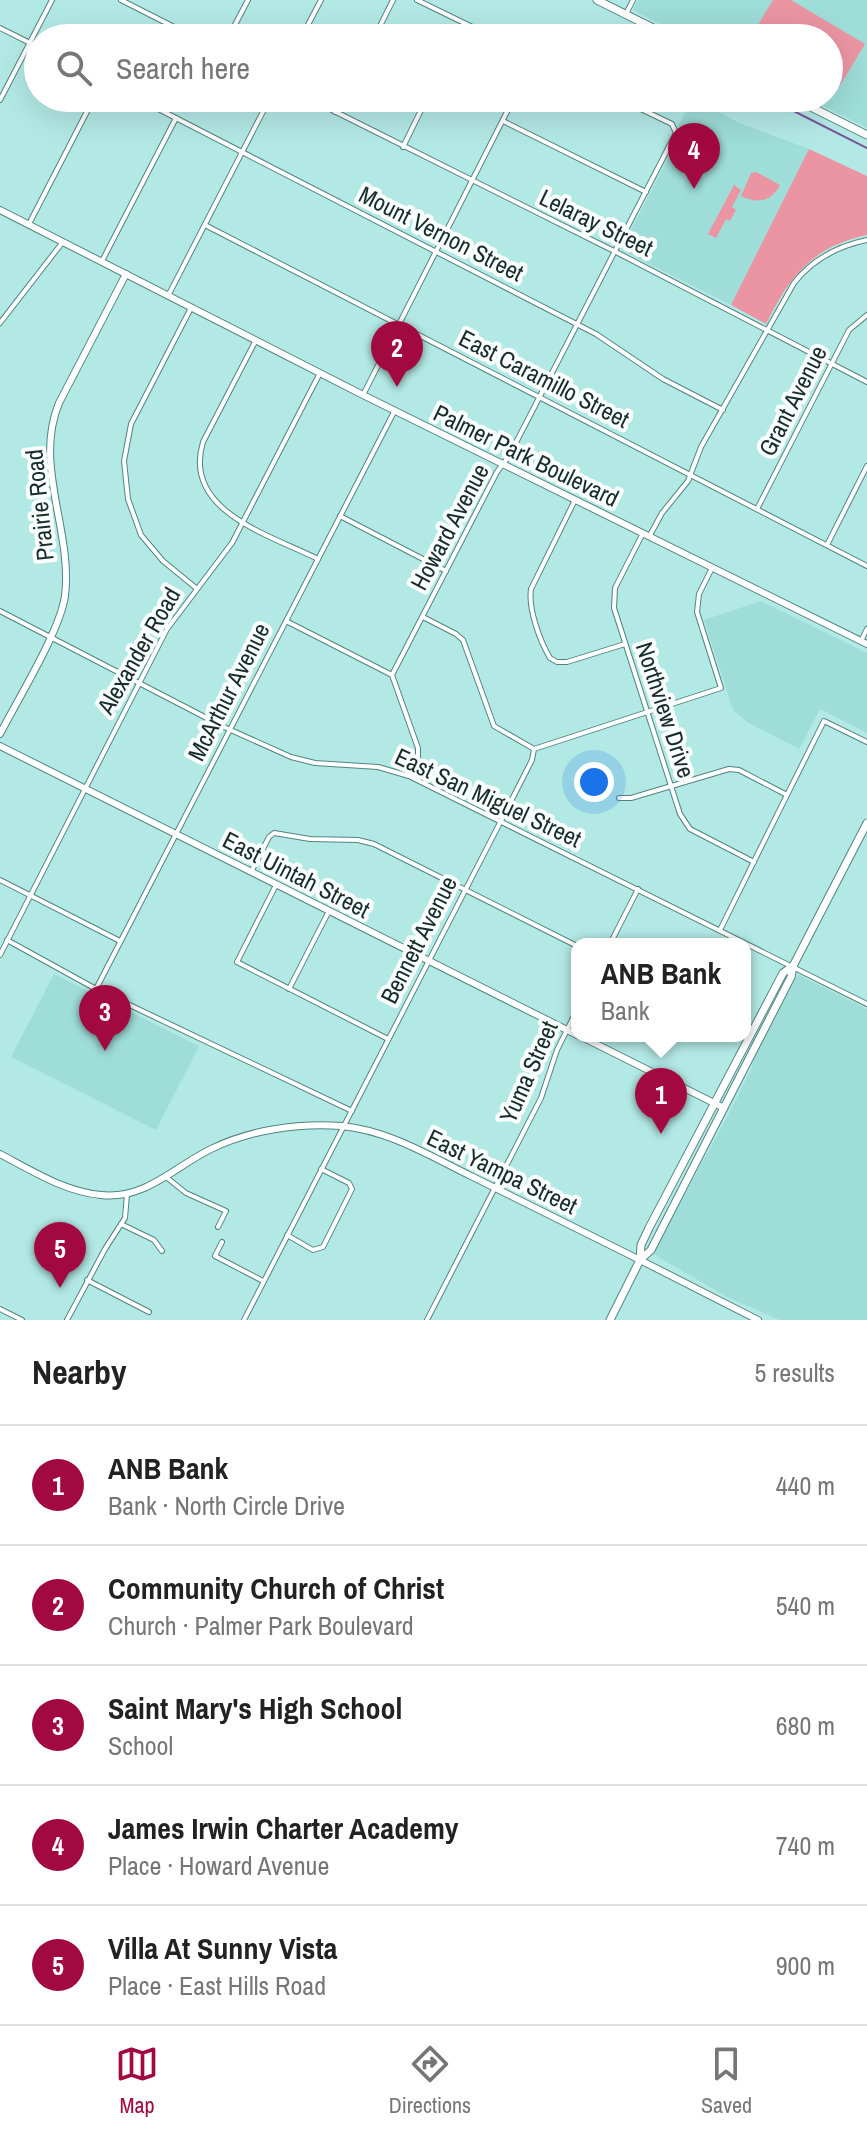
<!DOCTYPE html>
<meta charset="utf-8">
<style>
body{margin:0;font-family:"Archivo Narrow",sans-serif;background:#f2f2f2;color:#222}
.you{position:absolute;left:594px;top:782px;width:28px;height:28px;margin:-20px;border:6px solid #fff;border-radius:50%;background:#1a73e8;box-shadow:0 0 0 12px #1a73e833}
.badge{display:grid;place-items:center;width:52px;height:52px;border-radius:50%;background:#a30941;color:#fff;font-size:26px;font-weight:700}
.pin{position:absolute;translate:-50% -66px;filter:drop-shadow(0 2px 4px #0008)}
.pin::after{content:'';position:absolute;top:42px;width:28px;height:24px;background:inherit;clip-path:polygon(0 0,100% 0,50% 100%)}
.popup{position:absolute;left:571px;top:938px;width:180px;height:104px;box-sizing:border-box;display:grid;place-content:center;border-radius:16px;background:#fff;filter:drop-shadow(0 2px 6px #0005);font-size:26px;white-space:nowrap;color:#767676}
.popup b{font-size:30px;color:#222}
.popup::after{content:'';position:absolute;left:50%;top:100%;margin-left:-16px;border:16px solid transparent;border-top-color:#fff}
.list{margin:0;padding:0;list-style:none}
h2{display:flex;justify-content:space-between;align-items:center;height:104px;margin:0;padding:0 32px;font-size:34px}
h2 small{font-size:26px;font-weight:400;color:#767676}
.list li{display:grid;grid-template-columns:52px 1fr auto;gap:24px;align-items:center;box-sizing:border-box;height:120px;padding:0 32px;border-top:2px solid #e0e0e0}
.list b{display:block;font-size:30px;white-space:nowrap}
.list p{margin:0;font-size:26px;white-space:nowrap;color:#767676}
.list em{font-size:26px;font-style:normal;color:#767676}
.icon{flex:none;width:44px;height:44px;fill:none;stroke:currentColor;stroke-width:2;stroke-linecap:round;stroke-linejoin:round}
.map{position:relative;flex:none;width:867px;height:1320px;overflow:hidden}
.search{position:absolute;background:#fff;box-shadow:0 8px 32px #0002;left:24px;right:24px;top:24px;height:88px;display:flex;align-items:center;gap:20px;box-sizing:border-box;padding:0 28px;border-radius:44px;color:#767676;font-size:30px}
.sheet{height:704px;background:#fff}
nav{display:flex;justify-content:space-around;align-items:center;box-sizing:border-box;height:112px;border-top:2px solid #e0e0e0;background:#fff;font-size:22px;color:#767676}
nav a{display:grid;justify-items:center;gap:4px}
nav .on{color:#a30941}
.map>svg:first-child{display:block}
.built{fill:#9eddd8}
.green{fill:#eb95a2}
.lines{fill:none;stroke-linecap:round;stroke-linejoin:round}
.stream{stroke:#79559c;stroke-width:2}
.minor-casing{stroke:#518480;stroke-width:6}
.tertiary-casing{stroke:#518480;stroke-width:8}
.secondary-casing{stroke:#518480;stroke-width:8}
.primary-casing{stroke:#518480;stroke-width:9}
.minor{stroke:#fff;stroke-width:4}
.tertiary{stroke:#fff;stroke-width:6}
.secondary{stroke:#fff;stroke-width:6}
.primary{stroke:#fff;stroke-width:7}
.labels{text-anchor:middle;stroke-width:8;stroke-linejoin:round;paint-order:stroke}
.street-label{font-size:24px;fill:#172c2b;stroke:#fafffe}
</style>
<div class="map">
<svg width="867" height="1320" viewBox="0 0 867 1320">
<rect width="100%" height="100%" fill="#b3e9e5"/>
<g class="built">
<polygon points="638,0 867,0 867,128 807,98 829,98 829,38 688,38 633,10"/>
<polygon points="694,98 737,122 809,149 731,305 623,251 622,247 679,137 679,124"/>
<polygon points="761,601 867,653 867,733 820,709 799,749 747,722 733,710 704,620"/>
<polygon points="54,974 199,1046 156,1130 11,1057"/>
<polygon points="799,975 867,1009 867,1320 780,1320 727,1297 655,1255 656,1248 728,1115 752,1067 754,1057 795,976"/>
</g>
<g class="green">
<polygon points="773,0 791,0 865,44 839,87 829,81 829,38 757,38 752,35"/>
<path d="M809,149L867,176V235C812,247 790,276 766,324L731,305Z"/>
<path d="M756,172L780,185C771,202 758,204 741,196L751,173Z"/>
<polygon points="734,185 741,190 732,207 736,210 730,221 726,219 716,238 708,234"/>
</g>
<g class="lines">
<polyline class="stream" points="768,98 867,148"/>
<g class="minor-casing">
<g id="minor">
<polyline points="121,0 196,38"/>
<polyline points="417,0 495,38"/>
<polyline points="626,14 633,0"/>
<polyline points="0,28 38,47"/>
<polyline points="228,38 248,0"/>
<polyline points="301,38 321,0"/>
<polyline points="374,38 393,0"/>
<polyline points="137,98 596,334 663,379 723,410"/>
<polyline points="308,98 616,252 867,382"/>
<polyline points="0,100 52,0"/>
<polyline points="335,112 343,98"/>
<polyline points="503,121 646,192"/>
<polyline points="403,147 425,102"/>
<polyline points="29,224 94,98"/>
<polyline points="205,225 867,566"/>
<polyline points="102,261 176,118"/>
<polyline points="168,296 270,98"/>
<polyline points="191,308 131,424 124,461 128,499 141,535 163,561 196,588"/>
<polyline points="0,323 62,243"/>
<path d="M256,340L203,442C182,511 270,535 318,559"/>
<polyline points="363,395 514,98"/>
<path d="M575,500L531,589C528,609 540,641 550,658L557,662H567L625,644"/>
<polyline points="757,509 849,330 867,315"/>
<polyline points="340,516 446,571"/>
<polyline points="643,533 615,588 614,608 680,814 690,829 754,862"/>
<path d="M649,537L662,513L688,481L701,447L794,283C812,260 838,246 867,240"/>
<polyline points="827,545 867,466"/>
<polyline points="0,611 224,727 291,757 315,763 378,767 409,776 867,1004"/>
<polyline points="423,617 456,634 463,640 494,726 534,749"/>
<polyline points="286,621 392,675"/>
<polyline points="861,641 867,629"/>
<polyline points="409,776 418,757 418,748 392,675 497,472 509,456 676,133 672,124 618,98"/>
<polyline points="787,795 824,721 867,742"/>
<polyline points="619,798 631,798 729,769 739,770 787,795 720,930"/>
<polyline points="251,872 269,837 274,833 310,839 358,840 374,844 577,946"/>
<polyline points="0,880 120,941"/>
<polyline points="276,885 237,962 388,1039"/>
<polyline points="7,940 96,989 352,1111"/>
<polyline points="610,944 638,889"/>
<polyline points="0,955 167,629 232,543 320,373"/>
<polyline points="96,989 394,412"/>
<polyline points="289,989 329,911"/>
<polyline points="166,1177 186,1193 226,1211 218,1227"/>
<polyline points="121,1224 154,1240 162,1251"/>
<polyline points="287,1235 313,1250 323,1247 352,1189 349,1183 321,1169"/>
<polyline points="222,1242 215,1256 263,1281"/>
<polyline points="87,1280 149,1312"/>
<polyline points="0,1309 22,1320"/>
<polyline points="67,1320 105,1249 125,1218 127,1194"/>
<polyline points="244,1320 505,813 532,760 534,749 721,688 697,612 699,594 712,568"/>
<polyline points="427,1320 541,1098 557,1050 577,1010"/>
</g>
</g>
<g class="tertiary-casing">
<g id="tertiary">
<path d="M0,734C18,699 60,631 65,596C73,531 33,466 59,403L126,274"/>
<path d="M0,1154C31,1170 65,1192 101,1195C145,1200 174,1167 211,1149C250,1130 297,1123 341,1126C388,1130 430,1156 471,1176C528,1204 584,1232 640,1260"/>
</g>
</g>
<g class="secondary-casing">
<g id="secondary">
<polyline points="0,210 363,395 867,644"/>
<polyline points="0,746 577,1035"/>
<polyline points="580,1036 724,1108"/>
<polyline points="640,1260 758,1320"/>
</g>
</g>
<g class="primary-casing">
<g id="primary">
<polyline points="597,0 673,38"/>
<polyline points="793,98 867,135"/>
<polyline points="640,1260 641,1245 649,1228 783,973 793,966"/>
<polyline points="610,1320 640,1260 651,1250 791,977 793,966 867,823"/>
</g>
</g>
<use href="#minor" class="minor"/>
<use href="#tertiary" class="tertiary"/>
<use href="#secondary" class="secondary"/>
<use href="#primary" class="primary"/>
</g>
<g class="labels">
<g class="street-label">
<text transform="translate(596 223) rotate(26)" y="8">Lelaray Street</text>
<text transform="translate(441 234) rotate(27)" y="8">Mount Vernon Street</text>
<text transform="translate(544 379) rotate(27)" y="8">East Caramillo Street</text>
<text transform="translate(793 401) rotate(-63)" y="8">Grant Avenue</text>
<text transform="translate(526 456) rotate(26)" y="8">Palmer Park Boulevard</text>
<text transform="translate(40 505) rotate(-96)" y="8">Prairie Road</text>
<text transform="translate(450 527) rotate(-62)" y="8">Howard Avenue</text>
<text transform="translate(139 651) rotate(-60)" y="8">Alexander Road</text>
<text transform="translate(229 692) rotate(-63)" y="8">McArthur Avenue</text>
<text transform="translate(665 710) rotate(72)" y="8">Northview Drive</text>
<text transform="translate(488 798) rotate(25)" y="8">East San Miguel Street</text>
<text transform="translate(296 875) rotate(27)" y="8">East Uintah Street</text>
<text transform="translate(419 940) rotate(-63)" y="8">Bennett Avenue</text>
<text transform="translate(529 1072) rotate(-66)" y="8">Yuma Street</text>
<text transform="translate(502 1172) rotate(26)" y="8">East Yampa Street</text>
</g>
</g>
</svg>
<div class="you"></div>
<div class="pin badge" style="left:661px;top:1134px">1</div>
<div class="popup"><b>ANB Bank</b>Bank</div>
<div class="pin badge" style="left:397px;top:387px">2</div>
<div class="pin badge" style="left:105px;top:1051px">3</div>
<div class="pin badge" style="left:694px;top:189px">4</div>
<div class="pin badge" style="left:60px;top:1288px">5</div>
<div class="search"><svg class="icon" aria-label="search" viewBox="0 0 24 24"><circle cx="10" cy="10" r="6"/><path d="M15 15l6 6"/></svg>Search here</div>
</div>
<section class="sheet">
<h2>Nearby<small>5 results</small></h2>
<ul class="list">
<li><span class="badge">1</span><div><b>ANB Bank</b><p>Bank · North Circle Drive</p></div><em>440 m</em></li>
<li><span class="badge">2</span><div><b>Community Church of Christ</b><p>Church · Palmer Park Boulevard</p></div><em>540 m</em></li>
<li><span class="badge">3</span><div><b>Saint Mary's High School</b><p>School</p></div><em>680 m</em></li>
<li><span class="badge">4</span><div><b>James Irwin Charter Academy</b><p>Place · Howard Avenue</p></div><em>740 m</em></li>
<li><span class="badge">5</span><div><b>Villa At Sunny Vista</b><p>Place · East Hills Road</p></div><em>900 m</em></li>
</ul>
</section>
<nav>
<a class="on"><svg class="icon" aria-label="map" viewBox="0 0 24 24"><path d="M3 6l6-2 6 2 6-2v14l-6 2-6-2-6 2zM9 4v14M15 6v14"/></svg>Map</a>
<a><svg class="icon" aria-label="directions" viewBox="0 0 24 24"><path d="M12 3l9 9-9 9-9-9zM9 14v-3h6M13 9l2 2-2 2"/></svg>Directions</a>
<a><svg class="icon" aria-label="saved" viewBox="0 0 24 24"><path d="M7 4h10v16l-5-4-5 4z"/></svg>Saved</a>
</nav>
